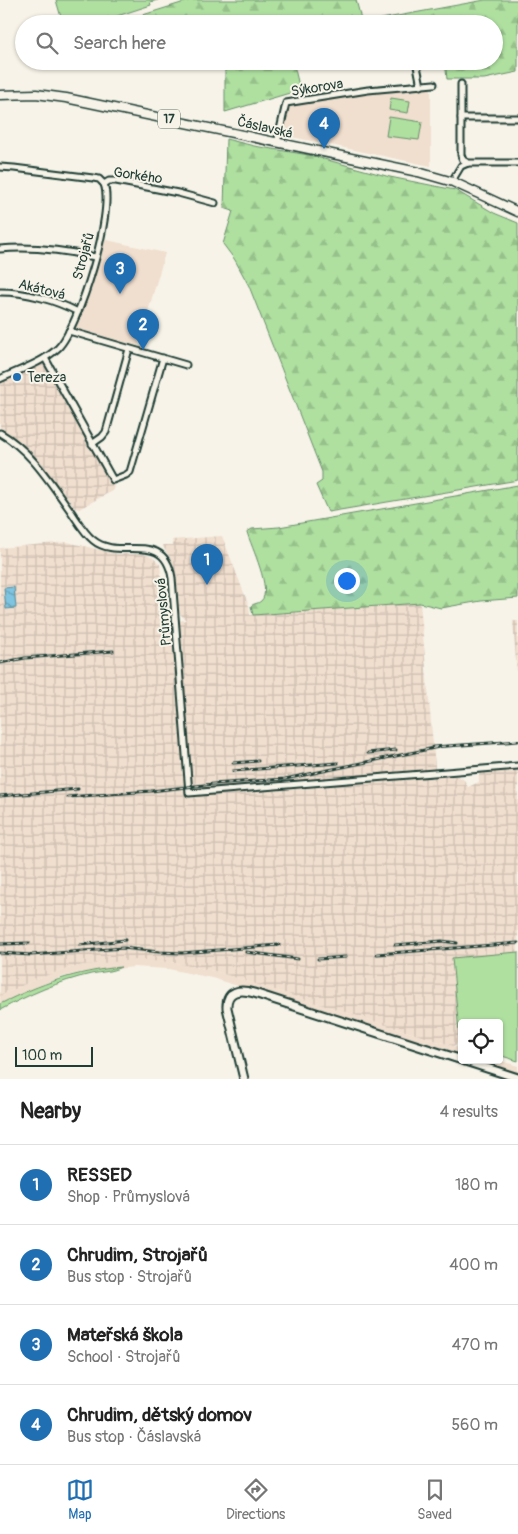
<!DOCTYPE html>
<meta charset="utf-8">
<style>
body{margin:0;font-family:Pangolin,sans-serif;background:#f6f6f6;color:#222}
.controls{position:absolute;right:15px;bottom:15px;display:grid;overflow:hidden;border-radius:5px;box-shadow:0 1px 4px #0004}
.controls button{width:45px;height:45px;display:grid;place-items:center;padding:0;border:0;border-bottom:1px solid #e0e0e0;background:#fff;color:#222;font:25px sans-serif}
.scale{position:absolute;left:15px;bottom:12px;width:78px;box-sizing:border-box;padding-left:5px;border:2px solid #1f3d34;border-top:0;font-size:14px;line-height:18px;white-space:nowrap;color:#1f3d34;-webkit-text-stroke:4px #f7f3e8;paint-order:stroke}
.you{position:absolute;left:346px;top:580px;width:18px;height:18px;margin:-12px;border:4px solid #fff;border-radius:50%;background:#1a73e8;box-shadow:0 0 0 8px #1a73e833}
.badge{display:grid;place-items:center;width:32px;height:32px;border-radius:50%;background:#1f6fb2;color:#fff;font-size:16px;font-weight:700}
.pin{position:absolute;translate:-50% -41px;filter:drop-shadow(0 1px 2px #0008)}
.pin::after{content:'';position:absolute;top:26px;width:18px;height:15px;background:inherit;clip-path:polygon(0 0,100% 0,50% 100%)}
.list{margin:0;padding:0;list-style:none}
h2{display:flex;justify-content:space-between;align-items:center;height:65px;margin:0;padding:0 20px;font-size:21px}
h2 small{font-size:16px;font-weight:400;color:#767676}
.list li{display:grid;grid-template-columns:32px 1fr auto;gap:15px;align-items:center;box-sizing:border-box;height:80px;padding:0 20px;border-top:1px solid #e0e0e0}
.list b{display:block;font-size:19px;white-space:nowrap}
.list p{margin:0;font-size:16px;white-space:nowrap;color:#767676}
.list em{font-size:16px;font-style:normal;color:#767676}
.icon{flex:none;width:28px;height:28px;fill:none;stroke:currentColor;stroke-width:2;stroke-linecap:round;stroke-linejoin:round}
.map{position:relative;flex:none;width:518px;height:1079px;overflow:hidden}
.search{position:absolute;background:#fff;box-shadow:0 1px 4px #0004;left:15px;right:15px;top:15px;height:55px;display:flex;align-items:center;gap:12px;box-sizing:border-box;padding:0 18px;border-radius:28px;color:#767676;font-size:19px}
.sheet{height:385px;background:#fff}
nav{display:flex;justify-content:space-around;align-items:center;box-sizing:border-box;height:70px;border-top:1px solid #e0e0e0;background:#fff;font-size:14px;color:#767676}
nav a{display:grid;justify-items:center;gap:2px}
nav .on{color:#1f6fb2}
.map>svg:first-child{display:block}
.built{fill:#f0dece}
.industrial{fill:url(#industrial-grid)}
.green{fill:#afe0a0;stroke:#678e6a}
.forest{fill:url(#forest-firs);stroke:#678e6a}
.water{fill:url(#water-waves);stroke:#598e9b}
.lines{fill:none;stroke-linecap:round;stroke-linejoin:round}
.street-casing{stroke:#1f3d34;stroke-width:9}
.secondary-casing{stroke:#1f3d34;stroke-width:11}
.primary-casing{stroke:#1f3d34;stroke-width:11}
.street{stroke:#f7f3e8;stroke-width:5}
.secondary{stroke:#f7f3e8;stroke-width:7}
.primary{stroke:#f7f3e8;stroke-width:8}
.rail-casing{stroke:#1f3d34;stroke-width:3}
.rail{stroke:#f7f3e8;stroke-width:1;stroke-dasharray:4;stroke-linecap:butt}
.poi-dot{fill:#1f6fb2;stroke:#f7f3e8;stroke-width:2}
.labels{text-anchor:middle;stroke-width:4;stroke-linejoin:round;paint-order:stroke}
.shield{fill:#f7f3e8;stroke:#60746a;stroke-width:1}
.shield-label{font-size:12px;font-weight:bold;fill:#1f3d34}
.street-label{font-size:14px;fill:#1f3d34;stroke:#f7f3e8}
.poi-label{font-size:14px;fill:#1f3d34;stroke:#f7f3e8;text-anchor:start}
</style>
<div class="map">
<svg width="518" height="1079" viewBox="0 0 518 1079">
<defs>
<pattern id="industrial-grid" width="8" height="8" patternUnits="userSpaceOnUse" patternTransform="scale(1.25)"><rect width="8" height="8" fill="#f0dece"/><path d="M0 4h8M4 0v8" fill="none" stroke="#cdbfb2"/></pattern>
<pattern id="forest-firs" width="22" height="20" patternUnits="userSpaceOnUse" patternTransform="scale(1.25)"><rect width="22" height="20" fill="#afe0a0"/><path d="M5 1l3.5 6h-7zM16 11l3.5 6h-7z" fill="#96c18a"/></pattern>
<pattern id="water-waves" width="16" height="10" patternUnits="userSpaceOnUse" patternTransform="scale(1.25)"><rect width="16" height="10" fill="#7fc4e0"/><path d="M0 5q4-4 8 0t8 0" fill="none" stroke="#67a0b6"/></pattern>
</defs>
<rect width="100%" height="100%" fill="#f7f3e8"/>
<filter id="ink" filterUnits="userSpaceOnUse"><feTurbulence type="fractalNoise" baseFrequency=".02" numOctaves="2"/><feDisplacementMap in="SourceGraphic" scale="10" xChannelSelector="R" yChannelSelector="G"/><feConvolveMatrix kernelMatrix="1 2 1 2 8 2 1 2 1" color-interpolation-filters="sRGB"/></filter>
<g filter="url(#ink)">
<g class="built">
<polygon points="431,87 431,166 283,135 288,106 368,93"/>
<polygon points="102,239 165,253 138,346 75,328 89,289"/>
<polygon points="120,960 147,960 170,962 214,971 462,1049 462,1056 212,978 169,969 134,967 84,972 62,977 38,986 0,1004 0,996 36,979 60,971 83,965"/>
<polygon points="474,1060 498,1060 518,1066 518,1074"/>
</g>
<g class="industrial">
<polygon points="43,363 114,487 112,491 79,509 75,508 43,466 28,450 0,430 0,383"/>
<polygon points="222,536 249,606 250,615 420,603 436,777 458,776 464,780 468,787 479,782 479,775 481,773 518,770 518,952 452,959 460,1042 453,1046 214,971 170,962 133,960 83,965 60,971 36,979 0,996 0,548 67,542 117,554 143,554 152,557 160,564 165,622 186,620 178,612 175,571 170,558 162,545 173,545 172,540"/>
<polygon points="513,621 518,621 518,687"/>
</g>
<g class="green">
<polygon points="56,0 158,0 150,2 151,5 111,18 108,17 86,24 63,24"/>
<polygon points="391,98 410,101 408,113 389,110"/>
<polygon points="389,117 422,122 419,140 386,136"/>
<polygon points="518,952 518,1061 499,1055 499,1023 462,1023 462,1042 460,1042 452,958"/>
<path d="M121,967C111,972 101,972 91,974C59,981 28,995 0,1010V1004C42,983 74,972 121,967Z"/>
</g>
<g class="forest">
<polygon points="191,0 356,0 361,19 363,21 370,21 485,0 518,0 518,72 484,79 447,79 445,61 494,61 494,24 442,24 441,17 403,24 114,24"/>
<polygon points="223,61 293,61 300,90 225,112 225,65"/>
<polygon points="226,139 254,146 309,155 390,177 455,190 494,213 518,223 518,480 328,512 316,485 322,481 322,472 249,286 235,260 223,244 233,211 224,208"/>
<path d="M518,485V598L481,601L441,608L420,603L253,615L251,606C254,603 258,604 261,601C273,591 251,546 247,532L252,529L279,527Z"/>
</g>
<polygon class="water" points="14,587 16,608 6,609 4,588"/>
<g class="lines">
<g class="street-casing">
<g id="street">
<polyline points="417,66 421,86"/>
<polyline points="461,84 461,155 463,160 468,163"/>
<polyline points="461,118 518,118"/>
<polyline points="277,143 286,103 368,90 434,84"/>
<polyline points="0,167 14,168 93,178 99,179 104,184"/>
<polyline points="455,176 461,166 468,163 518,163"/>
<polyline points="104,184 109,181 116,181 178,193 215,203"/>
<path d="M0,249C32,246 63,250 95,257"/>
<path d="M0,292C26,292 55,300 78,312"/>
<polyline points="69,331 186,365"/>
<polyline points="45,358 113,480 126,475 130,472 163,358"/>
<path d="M0,379C19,370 42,363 58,348C79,327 115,212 104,184"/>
<path d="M0,433C31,451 49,481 70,510C77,520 84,533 93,540C119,562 164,528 172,578L189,793L518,766"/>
<polyline points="92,444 102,437 106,432 129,349"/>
</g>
</g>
<g class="secondary-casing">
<g id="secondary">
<polyline points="462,1060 518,1078"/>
<path d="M244,1079L227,1008C226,990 240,989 254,993L462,1060"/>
</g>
</g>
<g class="primary-casing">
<polyline id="primary" points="0,95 36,94 66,98 418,172 453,182 518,212"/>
</g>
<use href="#street" class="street"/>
<use href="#secondary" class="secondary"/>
<use href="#primary" class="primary"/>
<g class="rail-casing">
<g id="rail">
<polyline points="0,663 25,658 113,651"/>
<polyline points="433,747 518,741"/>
<polyline points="368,753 396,750"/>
<polyline points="233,763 258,761"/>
<polyline points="233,771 338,763"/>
<polyline points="0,796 78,789"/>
<polyline points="68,797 151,791 213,784 285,779 439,747"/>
<polyline points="0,944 29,943"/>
<polyline points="80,945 125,940"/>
<polyline points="395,945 442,941 457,943"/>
<polyline points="246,952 298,959"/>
<polyline points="0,953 31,955 123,948 159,952 182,953 279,945"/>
<polyline points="377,954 518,943"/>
<polyline points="318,959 346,957"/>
</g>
</g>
<use href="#rail" class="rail"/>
</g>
</g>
<circle class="poi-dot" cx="17" cy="377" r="5"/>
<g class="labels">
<rect class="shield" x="158" y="109.5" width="22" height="19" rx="4"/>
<g class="shield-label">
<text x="169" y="123">17</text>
</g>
<g class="street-label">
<text transform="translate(317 87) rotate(-9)" y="5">Sýkorova</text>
<text transform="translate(265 127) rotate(13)" y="5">Čáslavská</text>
<text transform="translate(138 175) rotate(8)" y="5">Gorkého</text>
<text transform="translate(83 256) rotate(-75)" y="5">Strojařů</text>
<text transform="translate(42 289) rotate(14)" y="5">Akátová</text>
<text transform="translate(163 612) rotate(-95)" y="5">Průmyslová</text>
</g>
<g class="poi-label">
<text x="27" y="382">Tereza</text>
</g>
</g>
</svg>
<div class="controls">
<button><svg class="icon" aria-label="locate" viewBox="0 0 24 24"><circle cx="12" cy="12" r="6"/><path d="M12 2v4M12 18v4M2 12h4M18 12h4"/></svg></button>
</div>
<div class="scale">100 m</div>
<div class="you"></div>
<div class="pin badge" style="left:207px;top:585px">1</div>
<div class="pin badge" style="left:143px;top:350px">2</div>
<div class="pin badge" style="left:120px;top:294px">3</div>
<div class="pin badge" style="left:324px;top:149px">4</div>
<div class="search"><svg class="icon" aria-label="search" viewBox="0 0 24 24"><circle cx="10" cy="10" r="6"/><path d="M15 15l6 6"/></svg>Search here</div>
</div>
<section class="sheet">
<h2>Nearby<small>4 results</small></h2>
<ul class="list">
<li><span class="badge">1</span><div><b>RESSED</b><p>Shop · Průmyslová</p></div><em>180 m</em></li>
<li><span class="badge">2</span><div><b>Chrudim, Strojařů</b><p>Bus stop · Strojařů</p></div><em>400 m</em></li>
<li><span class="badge">3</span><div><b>Mateřská škola</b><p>School · Strojařů</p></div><em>470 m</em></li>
<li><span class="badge">4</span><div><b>Chrudim, dětský domov</b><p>Bus stop · Čáslavská</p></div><em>560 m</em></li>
</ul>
</section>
<nav>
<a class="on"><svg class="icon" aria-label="map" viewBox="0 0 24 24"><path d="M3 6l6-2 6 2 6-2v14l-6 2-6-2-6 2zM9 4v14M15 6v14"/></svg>Map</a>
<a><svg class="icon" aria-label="directions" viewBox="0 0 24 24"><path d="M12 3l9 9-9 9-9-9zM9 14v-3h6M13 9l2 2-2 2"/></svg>Directions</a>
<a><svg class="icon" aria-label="saved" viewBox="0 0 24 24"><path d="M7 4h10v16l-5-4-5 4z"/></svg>Saved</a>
</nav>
